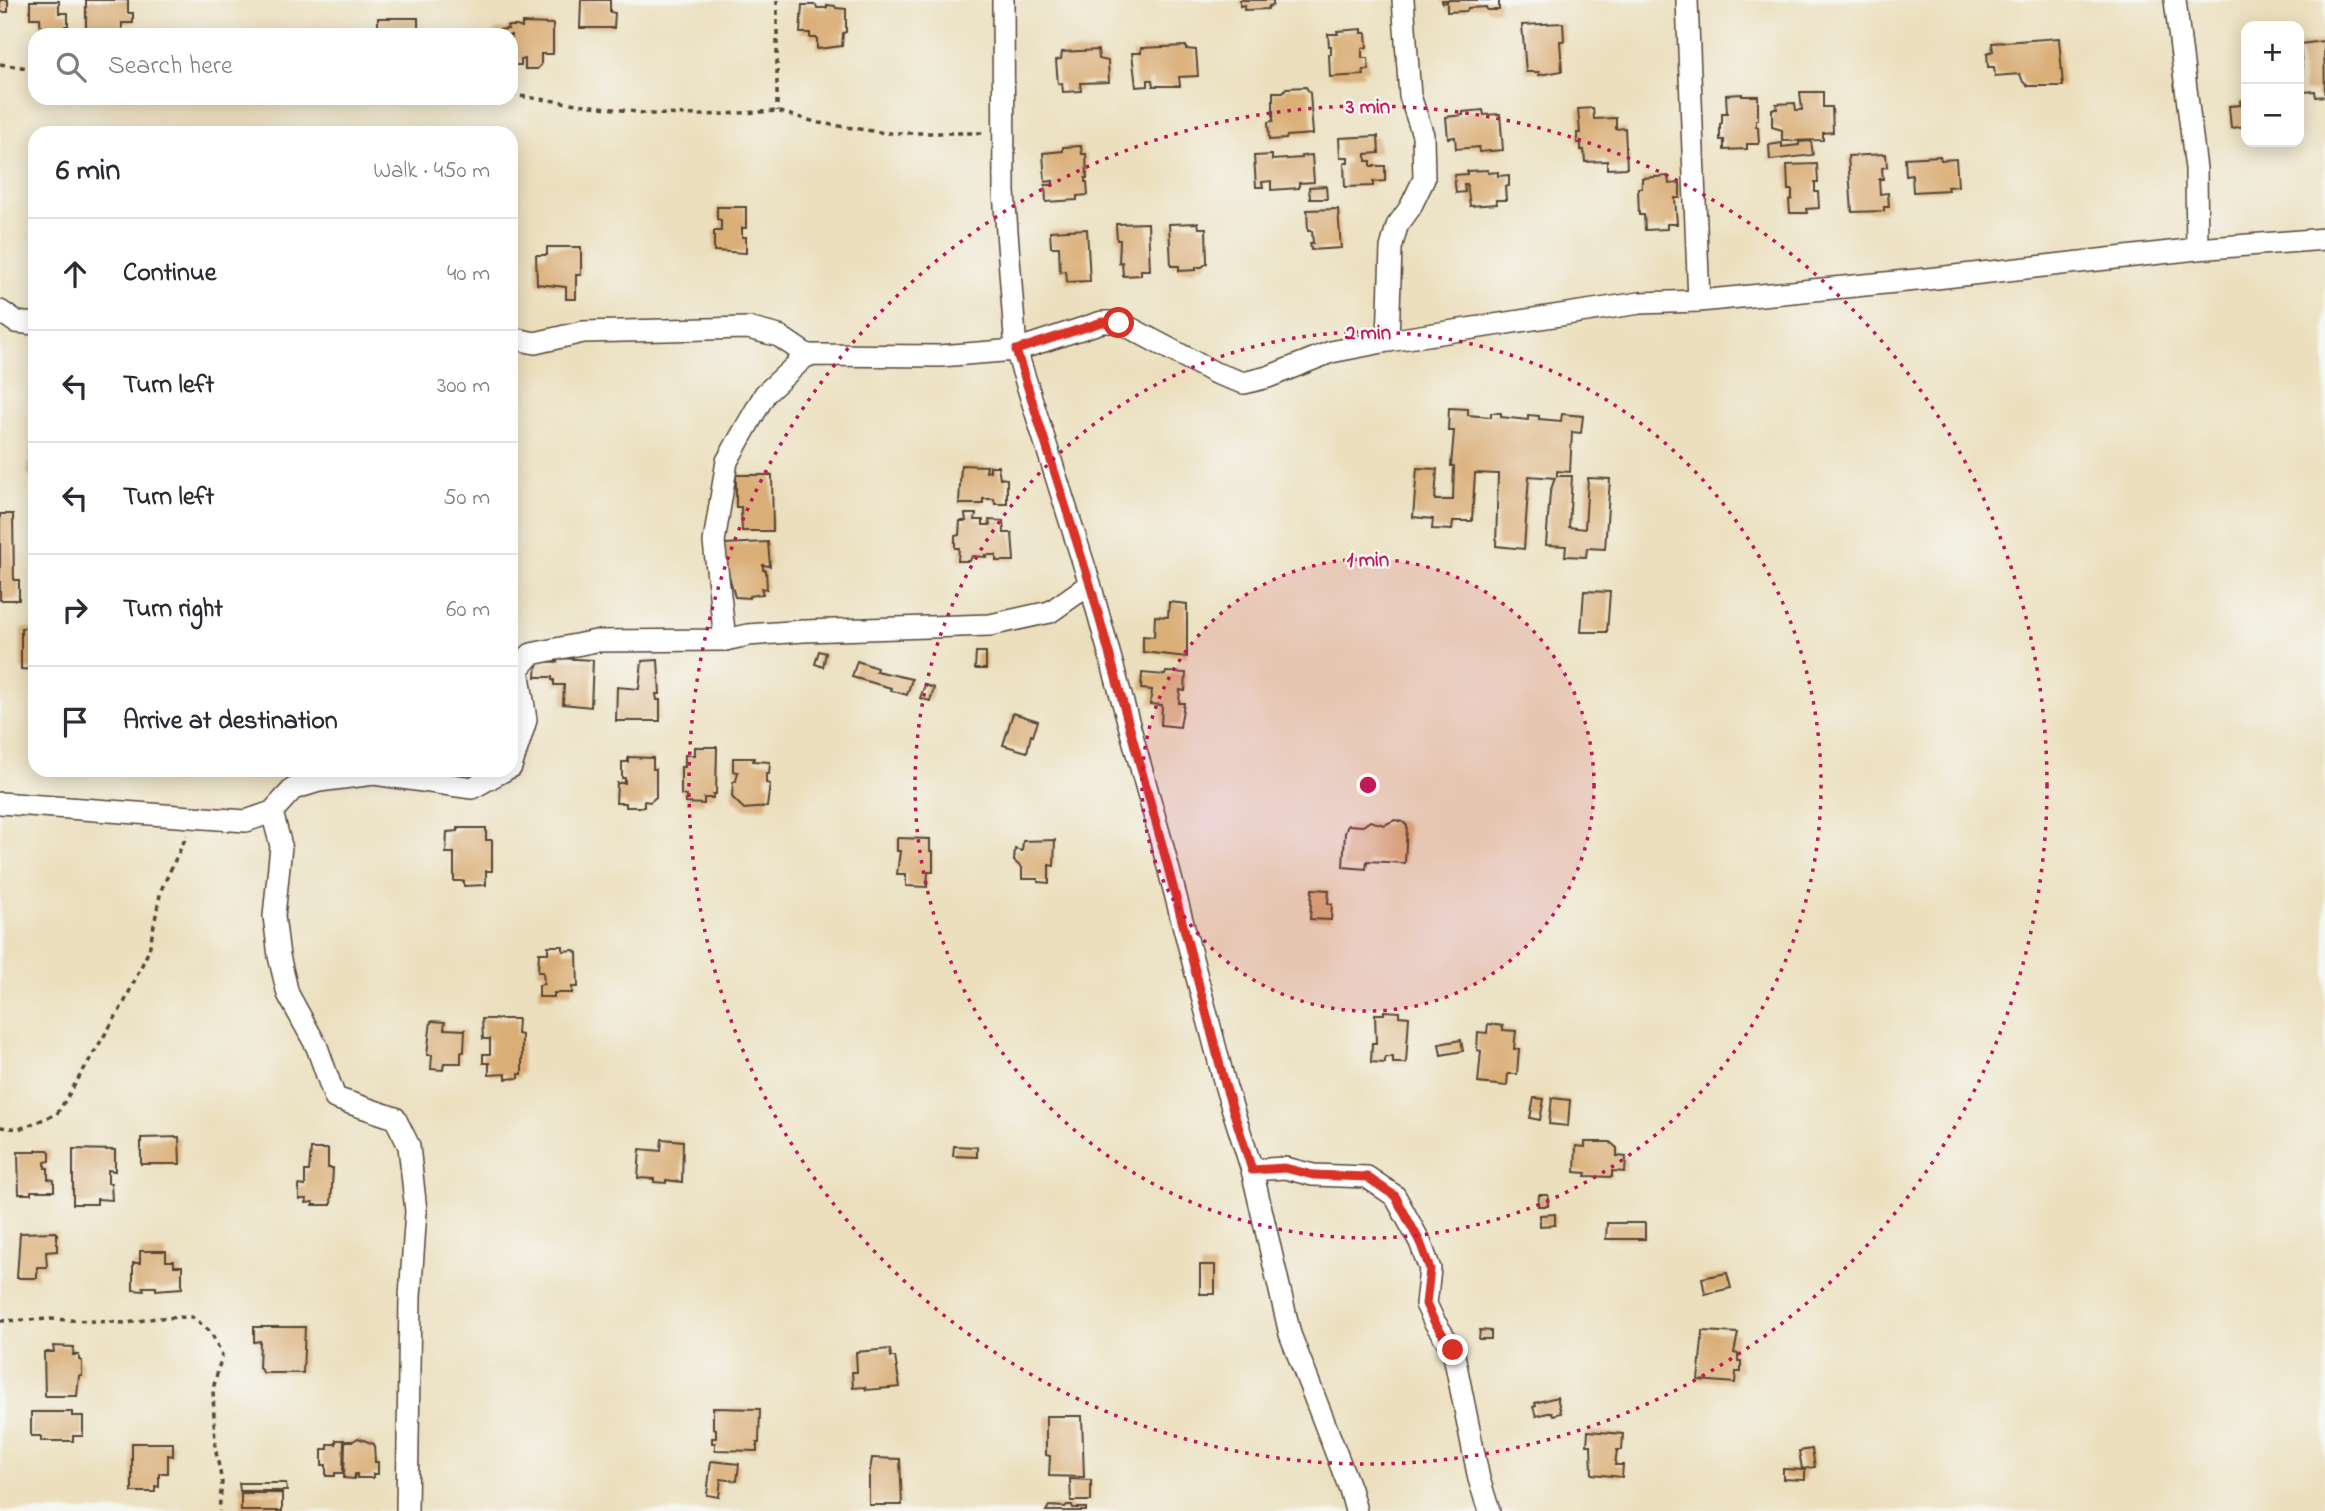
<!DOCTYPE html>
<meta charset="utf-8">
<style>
body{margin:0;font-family:"Indie Flower",sans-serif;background:#f2f2f3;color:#2b2b33}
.controls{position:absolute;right:21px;top:21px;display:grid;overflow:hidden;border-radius:14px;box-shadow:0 4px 18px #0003}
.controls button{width:63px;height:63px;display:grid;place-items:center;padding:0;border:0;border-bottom:2px solid #e1e1e2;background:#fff;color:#2b2b33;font:35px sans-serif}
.stop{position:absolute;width:21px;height:21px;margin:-16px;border:5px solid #d93025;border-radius:50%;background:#fff}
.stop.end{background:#d93025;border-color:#fff;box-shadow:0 2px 7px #0008}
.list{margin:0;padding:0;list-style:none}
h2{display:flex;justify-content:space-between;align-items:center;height:91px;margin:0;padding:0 28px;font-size:30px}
h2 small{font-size:23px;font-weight:400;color:#7c7c81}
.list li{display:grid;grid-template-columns:46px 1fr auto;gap:21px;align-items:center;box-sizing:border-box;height:112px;padding:0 28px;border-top:2px solid #e1e1e2}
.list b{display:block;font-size:26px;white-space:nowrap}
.list em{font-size:23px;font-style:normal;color:#7c7c81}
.icon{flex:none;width:38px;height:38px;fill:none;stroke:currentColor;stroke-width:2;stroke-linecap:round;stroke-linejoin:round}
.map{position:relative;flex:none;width:2325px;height:1511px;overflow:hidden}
.search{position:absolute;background:#fff;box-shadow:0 4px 18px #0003;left:28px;top:28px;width:490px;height:77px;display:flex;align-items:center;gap:18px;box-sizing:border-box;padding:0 24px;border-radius:21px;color:#7c7c81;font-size:26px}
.panel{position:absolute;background:#fff;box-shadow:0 4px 18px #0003;left:28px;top:126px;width:490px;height:651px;border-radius:21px}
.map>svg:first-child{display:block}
.building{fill:#daae77}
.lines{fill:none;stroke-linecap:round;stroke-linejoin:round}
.minor-casing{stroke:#554536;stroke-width:24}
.path{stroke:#554536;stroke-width:3.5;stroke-dasharray:5 5;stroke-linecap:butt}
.minor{stroke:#fff;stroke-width:21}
.route{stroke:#d93025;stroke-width:9}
.ring{fill:none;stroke:#c2185b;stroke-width:3.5;stroke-dasharray:3.5 7}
.centre{fill:#c2185b;stroke:#f6f6f2;stroke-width:3.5}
.ring-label{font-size:21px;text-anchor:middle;font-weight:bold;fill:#c2185b;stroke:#f6f6f2;stroke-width:5;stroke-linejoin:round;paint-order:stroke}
</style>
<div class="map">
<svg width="2325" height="1511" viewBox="0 0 2325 1511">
<rect width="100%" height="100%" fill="#f6f6f2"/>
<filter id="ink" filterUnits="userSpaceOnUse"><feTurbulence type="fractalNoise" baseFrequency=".0143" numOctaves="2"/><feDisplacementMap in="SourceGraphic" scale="14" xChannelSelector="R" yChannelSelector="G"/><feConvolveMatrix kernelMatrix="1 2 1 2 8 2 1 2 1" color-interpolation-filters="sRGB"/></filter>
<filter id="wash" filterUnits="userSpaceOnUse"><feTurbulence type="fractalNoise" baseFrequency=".00686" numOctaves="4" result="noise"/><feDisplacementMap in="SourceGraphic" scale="28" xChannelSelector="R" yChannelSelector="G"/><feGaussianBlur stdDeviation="1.57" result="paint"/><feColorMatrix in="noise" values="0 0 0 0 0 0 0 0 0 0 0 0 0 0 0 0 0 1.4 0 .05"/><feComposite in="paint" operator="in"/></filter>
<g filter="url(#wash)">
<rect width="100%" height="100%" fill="#ebdfbd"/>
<g id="blocks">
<g class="building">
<rect x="0" y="0" width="8" height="12"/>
<polygon points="86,0 128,0 128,13 133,13 133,23 122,23 122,35 86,35"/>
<polygon points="581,0 610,0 610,12 615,13 614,28 580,28"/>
<polygon points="1240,0 1273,0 1273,5 1269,6 1268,9 1244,10 1245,5 1240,6"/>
<polygon points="1442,0 1499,0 1499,10 1487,10 1486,7 1468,8 1467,11 1447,12 1447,2 1442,3"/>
<polygon points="30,1 59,1 59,13 68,13 68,26 65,26 65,35 41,35 40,18 30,18"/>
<polygon points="802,5 816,5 817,8 827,8 827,5 835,6 836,8 846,9 846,32 843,33 842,46 817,49 817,38 810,38 810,33 800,33"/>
<polygon points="378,18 418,18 418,33 378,35"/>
<polygon points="522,23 553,24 553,54 541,54 541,65 537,69 525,69 525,59 521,60 521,65 511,65 511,35 492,35 496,30 508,29 507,26 517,26 522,28"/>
<polygon points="1563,23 1564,41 1560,41 1562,71 1539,75 1539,72 1526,72 1522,25"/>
<polygon points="1362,29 1362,33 1366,33 1367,47 1362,48 1362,58 1368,58 1369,70 1363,70 1364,75 1330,77 1329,54 1331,54 1331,46 1329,46 1328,34 1338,34 1337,31"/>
<polygon points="2059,38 2063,86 2028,86 2023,82 2020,74 1995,76 1994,67 1988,67 1987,53 1993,51 1992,43"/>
<polygon points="2324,41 2325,96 2316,97 2315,91 2304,92 2300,44"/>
<polygon points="1186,46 1186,49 1196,50 1198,76 1179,77 1180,86 1153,86 1152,80 1148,80 1148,86 1136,87 1132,53 1141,53 1141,48"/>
<polygon points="1098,50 1099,59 1108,61 1109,82 1080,83 1081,91 1063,92 1062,83 1058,84 1056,60 1061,59 1062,52"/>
<polygon points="1306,87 1310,93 1313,134 1287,136 1286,139 1269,140 1268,122 1273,121 1273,92 1283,92 1286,88"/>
<polygon points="1800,92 1823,92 1823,107 1832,107 1833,132 1823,133 1823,140 1782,141 1782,130 1772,127 1772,109 1777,109 1776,104 1795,103 1796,110 1802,110"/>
<polygon points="1742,94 1742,96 1758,96 1758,120 1756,120 1756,127 1758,127 1759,144 1747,144 1747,149 1724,150 1724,140 1720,140 1720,124 1722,123 1722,113 1727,113 1726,95"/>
<polygon points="2246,100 2246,126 2231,128 2229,106 2241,105 2240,101"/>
<polygon points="1593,108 1594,119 1616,118 1616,129 1625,128 1627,168 1607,169 1607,161 1585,162 1584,150 1581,150 1581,143 1577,143 1577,133 1580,133 1578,109"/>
<polygon points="1483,110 1484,115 1500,114 1503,150 1479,152 1479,147 1456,149 1455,137 1448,138 1446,117 1463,115 1463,112"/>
<polygon points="1378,136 1379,153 1366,154 1366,161 1371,161 1371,166 1385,166 1385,181 1373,182 1373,186 1345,187 1344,163 1348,163 1348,157 1340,157 1339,138"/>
<polygon points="1811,141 1813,155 1770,160 1769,145 1782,143 1782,147 1799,145 1799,142"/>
<polygon points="1081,146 1082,154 1086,154 1087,178 1085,178 1085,182 1087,182 1088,195 1077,196 1077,200 1046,202 1045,185 1053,185 1053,181 1045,182 1043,153 1063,151 1063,147"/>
<polygon points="1886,154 1887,167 1882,168 1883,179 1879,179 1880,194 1888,193 1889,207 1884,207 1884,211 1852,212 1848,156"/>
<polygon points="1272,155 1272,160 1302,158 1301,156 1312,155 1314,182 1299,183 1299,188 1271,190 1271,181 1262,182 1263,187 1256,187 1254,156"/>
<polygon points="1940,156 1941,160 1956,159 1958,186 1947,187 1948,190 1913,192 1912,175 1906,176 1905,158"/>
<polygon points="1817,164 1818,182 1815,182 1815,192 1818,192 1819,208 1806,209 1807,213 1790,213 1789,200 1792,199 1792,190 1788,190 1787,165"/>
<polygon points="1488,170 1488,173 1498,172 1498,176 1509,175 1509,186 1505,187 1506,200 1496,200 1497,204 1470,206 1467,184 1464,184 1465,192 1456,193 1454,175 1467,174 1467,171"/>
<polygon points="1668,176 1669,184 1680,183 1680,198 1675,198 1677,224 1667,224 1667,229 1645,230 1644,215 1639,215 1638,188 1642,188 1642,178"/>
<polygon points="1326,186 1327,199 1310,199 1309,187"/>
<polygon points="717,207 746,207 746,228 742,228 742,237 746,237 746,253 714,251 714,231 721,231 721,220 717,219"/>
<polygon points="1338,209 1341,248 1311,250 1310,243 1313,243 1312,231 1308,231 1307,210"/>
<polygon points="1148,223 1150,270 1141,270 1141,275 1123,276 1122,262 1119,263 1120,240 1117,240 1116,224"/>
<polygon points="1198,223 1199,228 1206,228 1207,263 1202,267 1196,267 1196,270 1179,271 1179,266 1171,266 1169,224"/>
<polygon points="1087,229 1090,281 1067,282 1066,271 1060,272 1059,247 1051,247 1050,231"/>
<polygon points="511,242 515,242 514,286 511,286"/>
<polygon points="547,247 581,247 581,275 576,275 576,299 566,299 566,287 537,284 536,255 547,255"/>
<polygon points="1449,408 1468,409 1468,415 1491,417 1491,413 1501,413 1501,417 1528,420 1528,415 1539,416 1539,419 1561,421 1562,414 1583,416 1581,433 1572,432 1570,472 1557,471 1557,476 1572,476 1569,527 1585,529 1588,478 1610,479 1605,549 1587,548 1586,557 1565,556 1566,546 1546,545 1550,492 1555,478 1529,476 1524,549 1496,546 1498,474 1475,473 1472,521 1453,521 1452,530 1432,529 1433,519 1413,517 1417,468 1437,469 1435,500 1453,500 1454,466 1451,466 1454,431 1448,431"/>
<polygon points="32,441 35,441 35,475 27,474"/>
<polygon points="961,465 987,466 986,472 990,471 990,466 998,466 1000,478 1007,479 1007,504 995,504 994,499 983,499 983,504 959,504"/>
<polygon points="736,475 772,475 773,531 742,531 741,507 736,507"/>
<polygon points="0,514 13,514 14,580 19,580 19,600 0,600"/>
<polygon points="965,514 976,514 975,520 983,520 983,525 990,525 989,520 1003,521 1004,533 1012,533 1014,561 996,561 996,555 985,555 986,557 972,556 970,561 958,561 959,548 955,548 955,536 959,535 960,521 966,521"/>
<polygon points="768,542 770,566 763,565 763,570 766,570 767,589 761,588 763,594 749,596 749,598 735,597 726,565 725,544"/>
<polygon points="1584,591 1610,592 1607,632 1581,632"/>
<polygon points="1169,602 1187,604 1187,657 1143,652 1143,636 1154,637 1155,616 1168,617"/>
<polygon points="21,628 35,628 35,670 21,669"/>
<polygon points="819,651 826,653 823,667 815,664"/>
<polygon points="976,652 986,652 986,669 975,669"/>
<polygon points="558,658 593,660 591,707 563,704 564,685 554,685 554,680 552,680 552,677 536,677 537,661 557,662"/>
<polygon points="658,660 660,694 656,694 657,700 660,700 660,721 616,721 617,687 639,689 642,661"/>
<polygon points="857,661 877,668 876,671 912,679 907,695 890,690 891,688 852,677"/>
<polygon points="1166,672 1186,673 1185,691 1180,690 1179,703 1184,703 1180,727 1161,725 1162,705 1150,704 1152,690 1141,689 1142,673 1165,675"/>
<polygon points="925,685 934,688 930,701 920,698"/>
<polygon points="1013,713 1038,721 1033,736 1031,735 1027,752 1003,745"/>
<polygon points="695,747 717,747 716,794 713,794 713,798 704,798 704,804 686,803 686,796 681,795 681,767 685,767 685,755 695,755"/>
<polygon points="628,757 653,758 653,769 656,769 656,797 650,802 644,801 644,807 626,807 626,803 616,803 617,783 625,783 625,778 622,778 622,762 628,762"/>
<polygon points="733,758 754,758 753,761 770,762 769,774 766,774 766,783 770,784 767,807 744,809 732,797 733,782 736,781 738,772 733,771"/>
<polygon points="1395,820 1403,822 1407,826 1405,863 1367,861 1366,869 1343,867 1345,833 1348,825 1363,826 1370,821 1384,825"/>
<polygon points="458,828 486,828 486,840 492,840 492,871 486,871 486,885 464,886 464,881 454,881 454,853 446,853 447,832 458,831"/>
<polygon points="897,838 930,839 930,851 933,851 933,872 928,872 927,887 906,886 906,874 897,874 900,851 897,851"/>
<polygon points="1055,840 1054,866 1049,865 1049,883 1038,882 1038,879 1022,879 1022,868 1014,861 1015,849 1022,851 1023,841"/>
<polygon points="1312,889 1329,890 1328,903 1332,904 1331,920 1310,919"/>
<polygon points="548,946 563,946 563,951 574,950 577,953 578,987 572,987 572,993 554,993 554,997 539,997 539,985 544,984 543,972 538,972 539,953 548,953"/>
<polygon points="1384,1011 1399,1012 1399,1016 1409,1017 1406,1063 1393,1063 1393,1057 1385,1057 1385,1063 1371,1062 1372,1043 1376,1043 1375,1014 1384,1014"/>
<polygon points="482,1019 518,1019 517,1034 522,1035 522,1074 519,1074 519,1078 506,1079 506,1074 489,1075 489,1063 483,1063 483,1054 490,1054 490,1039 483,1039"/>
<polygon points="431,1021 445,1022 444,1029 465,1030 464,1052 461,1052 461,1063 444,1063 443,1070 431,1069 432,1055 427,1055"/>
<polygon points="1488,1024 1503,1026 1503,1030 1516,1031 1514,1049 1519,1049 1517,1074 1508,1074 1507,1086 1478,1083 1481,1051 1477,1050 1478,1032 1487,1033"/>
<polygon points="1461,1040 1463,1051 1441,1055 1439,1044"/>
<polygon points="1534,1098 1544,1099 1540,1120 1530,1118"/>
<polygon points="1552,1098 1570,1100 1568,1126 1549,1124"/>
<polygon points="179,1137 180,1164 141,1164 141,1138"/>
<polygon points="662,1139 683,1141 682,1182 666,1180 666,1183 654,1182 654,1179 638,1178 640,1149 661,1151"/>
<polygon points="1585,1142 1610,1142 1617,1148 1617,1156 1626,1157 1625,1172 1612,1171 1612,1177 1585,1176 1586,1173 1575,1172 1576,1146 1585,1147"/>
<polygon points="954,1146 977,1147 977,1157 953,1156"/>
<polygon points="73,1149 115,1150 115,1171 108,1170 108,1183 111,1184 112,1200 97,1199 97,1204 73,1204"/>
<polygon points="311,1149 328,1149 328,1168 333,1168 331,1205 313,1205 313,1202 306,1203 307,1199 299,1199 299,1185 305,1186 305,1171 309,1171"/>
<polygon points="36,1150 48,1150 50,1152 50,1161 45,1162 45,1168 48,1168 48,1179 54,1180 54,1191 31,1191 31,1194 19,1194 18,1152 36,1152"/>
<polygon points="1539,1195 1548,1195 1548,1206 1538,1206"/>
<polygon points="1555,1214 1555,1225 1540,1226 1540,1215"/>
<polygon points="1607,1223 1645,1223 1645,1239 1606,1239"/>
<polygon points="55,1232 57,1233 57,1251 46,1252 47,1267 37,1267 37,1278 17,1278 20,1233"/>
<polygon points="140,1251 166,1251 166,1261 174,1261 174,1266 182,1266 182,1288 156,1290 156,1287 143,1287 144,1291 133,1290 133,1263 140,1263"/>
<rect x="1200" y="1265" width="15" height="29"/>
<polygon points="1727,1273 1731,1288 1705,1294 1702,1278"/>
<polygon points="254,1327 305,1327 303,1373 264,1373 259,1368 260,1341 254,1342"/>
<polygon points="1480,1330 1491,1331 1491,1339 1479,1339"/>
<polygon points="1703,1331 1738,1333 1734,1353 1738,1354 1738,1361 1741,1361 1741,1372 1736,1372 1735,1383 1698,1380"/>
<polygon points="53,1346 74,1347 73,1355 79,1355 79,1360 82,1361 82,1376 79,1376 77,1396 45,1396 44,1352 54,1352"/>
<polygon points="890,1349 891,1357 895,1357 900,1387 866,1390 865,1387 853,1388 852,1372 857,1372 856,1352"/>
<polygon points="1557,1397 1561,1413 1553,1415 1552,1412 1536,1416 1533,1407 1536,1406 1535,1403"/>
<polygon points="713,1408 760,1409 759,1443 757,1443 757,1451 715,1450 715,1443 712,1443 712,1438 716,1438 716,1429 713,1428"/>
<polygon points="31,1412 72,1412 72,1416 83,1416 83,1436 73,1436 73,1441 41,1441 41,1436 31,1436"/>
<polygon points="1046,1416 1082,1416 1084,1477 1049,1476 1050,1456 1046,1455"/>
<polygon points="1588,1431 1623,1434 1622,1450 1617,1450 1615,1465 1623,1465 1622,1477 1592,1474 1591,1445 1587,1445"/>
<polygon points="358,1438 374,1444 375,1462 378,1462 378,1474 373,1474 373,1478 357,1478 357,1474 355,1474 354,1479 344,1478 345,1443 346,1441 353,1441"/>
<polygon points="336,1440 344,1440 343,1473 335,1473 335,1476 326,1476 326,1465 322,1465 322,1449 328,1449 328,1444 336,1444"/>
<polygon points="132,1443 173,1443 173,1456 168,1455 168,1473 159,1473 159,1487 155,1486 155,1492 132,1492"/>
<polygon points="1812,1449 1815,1467 1802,1469 1799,1451"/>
<polygon points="872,1458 900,1459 902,1505 869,1505 869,1477"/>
<polygon points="711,1461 739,1464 737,1481 721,1479 719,1497 707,1495"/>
<polygon points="1783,1469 1805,1470 1805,1480 1783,1479"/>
<polygon points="1070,1479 1091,1480 1091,1501 1071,1501"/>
<polygon points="239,1483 286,1483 287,1491 240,1491"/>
<rect x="241" y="1493" width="41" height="18"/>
<polygon points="1067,1505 1072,1505 1073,1508 1086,1508 1086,1511 1046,1511 1049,1506 1065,1507"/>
</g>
</g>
</g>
<g filter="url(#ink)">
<use href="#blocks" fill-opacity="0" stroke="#554536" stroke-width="2"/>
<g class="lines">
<g class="minor-casing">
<g id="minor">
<polyline points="1003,0 1004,192 1016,350 1090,584 1161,840 1226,1088 1252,1170 1290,1334 1350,1489 1356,1511"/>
<polyline points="1687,0 1699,301"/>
<polyline points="2175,0 2196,169 2197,249"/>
<polyline points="0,311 16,322 35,324"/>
<polyline points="511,338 535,343 583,332 748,328 779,336 807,355"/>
<polyline points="1388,341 1391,248 1397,226 1410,208 1424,179 1423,135 1410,96 1403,0"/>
<polyline points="725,640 748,635 804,631 990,625 1050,612 1090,584"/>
<polyline points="511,767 526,720 518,669 531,654 596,641 725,640 714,542 727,461 765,394 807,355 940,356 1016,350 1102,322 1119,322 1215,373 1244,383 1268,377 1331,352 1388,341 1640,303 1699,301 1927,279 2197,249 2325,239"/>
<polyline points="0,803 246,821 272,812 293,789 319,781 374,774 472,788 505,770"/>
<polyline points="272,812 281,846 274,916 279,956 288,994 317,1047 335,1098 395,1118 409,1146 416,1211 410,1297 407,1511"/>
<polyline points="1252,1170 1285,1168 1313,1175 1367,1177 1395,1196 1420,1242 1430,1269 1426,1304 1434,1321 1453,1350 1479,1479 1489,1511"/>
</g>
</g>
<g class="path">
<polyline points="777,0 777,111"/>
<polyline points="0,64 35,69"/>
<polyline points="511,95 651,114 705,115 777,111 819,123 885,133 984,133"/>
<polyline points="0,1127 19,1129 57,1114 124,1003 149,950 161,890 187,835"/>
<polyline points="0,1321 50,1319 127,1323 156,1318 192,1317 211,1332 222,1355 213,1389 215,1447 222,1482 219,1511"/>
</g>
<use href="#minor" class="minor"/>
</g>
</g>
<g class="lines" filter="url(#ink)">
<polyline class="route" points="1119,323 1102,322 1016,350 1090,584 1161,841 1226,1088 1252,1170 1285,1168 1313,1175 1367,1177 1395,1196 1420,1242 1430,1269 1426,1304 1434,1321 1453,1350"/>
</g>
<circle cx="1368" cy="785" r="226" fill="#c2185b" fill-opacity=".12"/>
<g class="ring">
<circle cx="1368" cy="785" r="226"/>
<circle cx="1368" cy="785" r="453"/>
<circle cx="1368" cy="785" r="679"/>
</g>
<circle cx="1368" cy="785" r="10" class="centre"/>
<g class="ring-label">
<text x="1368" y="113">3 min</text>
<text x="1368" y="339">2 min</text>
<text x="1368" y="566">1 min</text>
</g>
</svg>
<div class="controls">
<button>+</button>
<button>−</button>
</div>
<div class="stop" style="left:1119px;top:323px"></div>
<div class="stop end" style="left:1453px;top:1350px"></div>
<div class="search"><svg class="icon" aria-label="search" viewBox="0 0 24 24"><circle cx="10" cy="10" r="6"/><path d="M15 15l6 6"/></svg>Search here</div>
<section class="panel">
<h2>6 min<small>Walk · 450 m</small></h2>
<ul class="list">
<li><svg class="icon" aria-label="ahead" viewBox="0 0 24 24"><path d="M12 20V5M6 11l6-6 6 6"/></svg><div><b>Continue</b></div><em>40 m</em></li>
<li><svg class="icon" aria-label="left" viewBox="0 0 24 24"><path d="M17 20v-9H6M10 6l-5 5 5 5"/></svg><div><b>Turn left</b></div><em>300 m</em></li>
<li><svg class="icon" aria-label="left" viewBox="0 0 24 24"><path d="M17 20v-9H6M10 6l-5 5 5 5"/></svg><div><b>Turn left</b></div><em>50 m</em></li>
<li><svg class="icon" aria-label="right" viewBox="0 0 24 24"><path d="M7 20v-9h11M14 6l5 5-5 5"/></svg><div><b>Turn right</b></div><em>60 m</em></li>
<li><svg class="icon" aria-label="arrive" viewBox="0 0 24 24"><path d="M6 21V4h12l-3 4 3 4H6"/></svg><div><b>Arrive at destination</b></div></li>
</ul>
</section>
</div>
